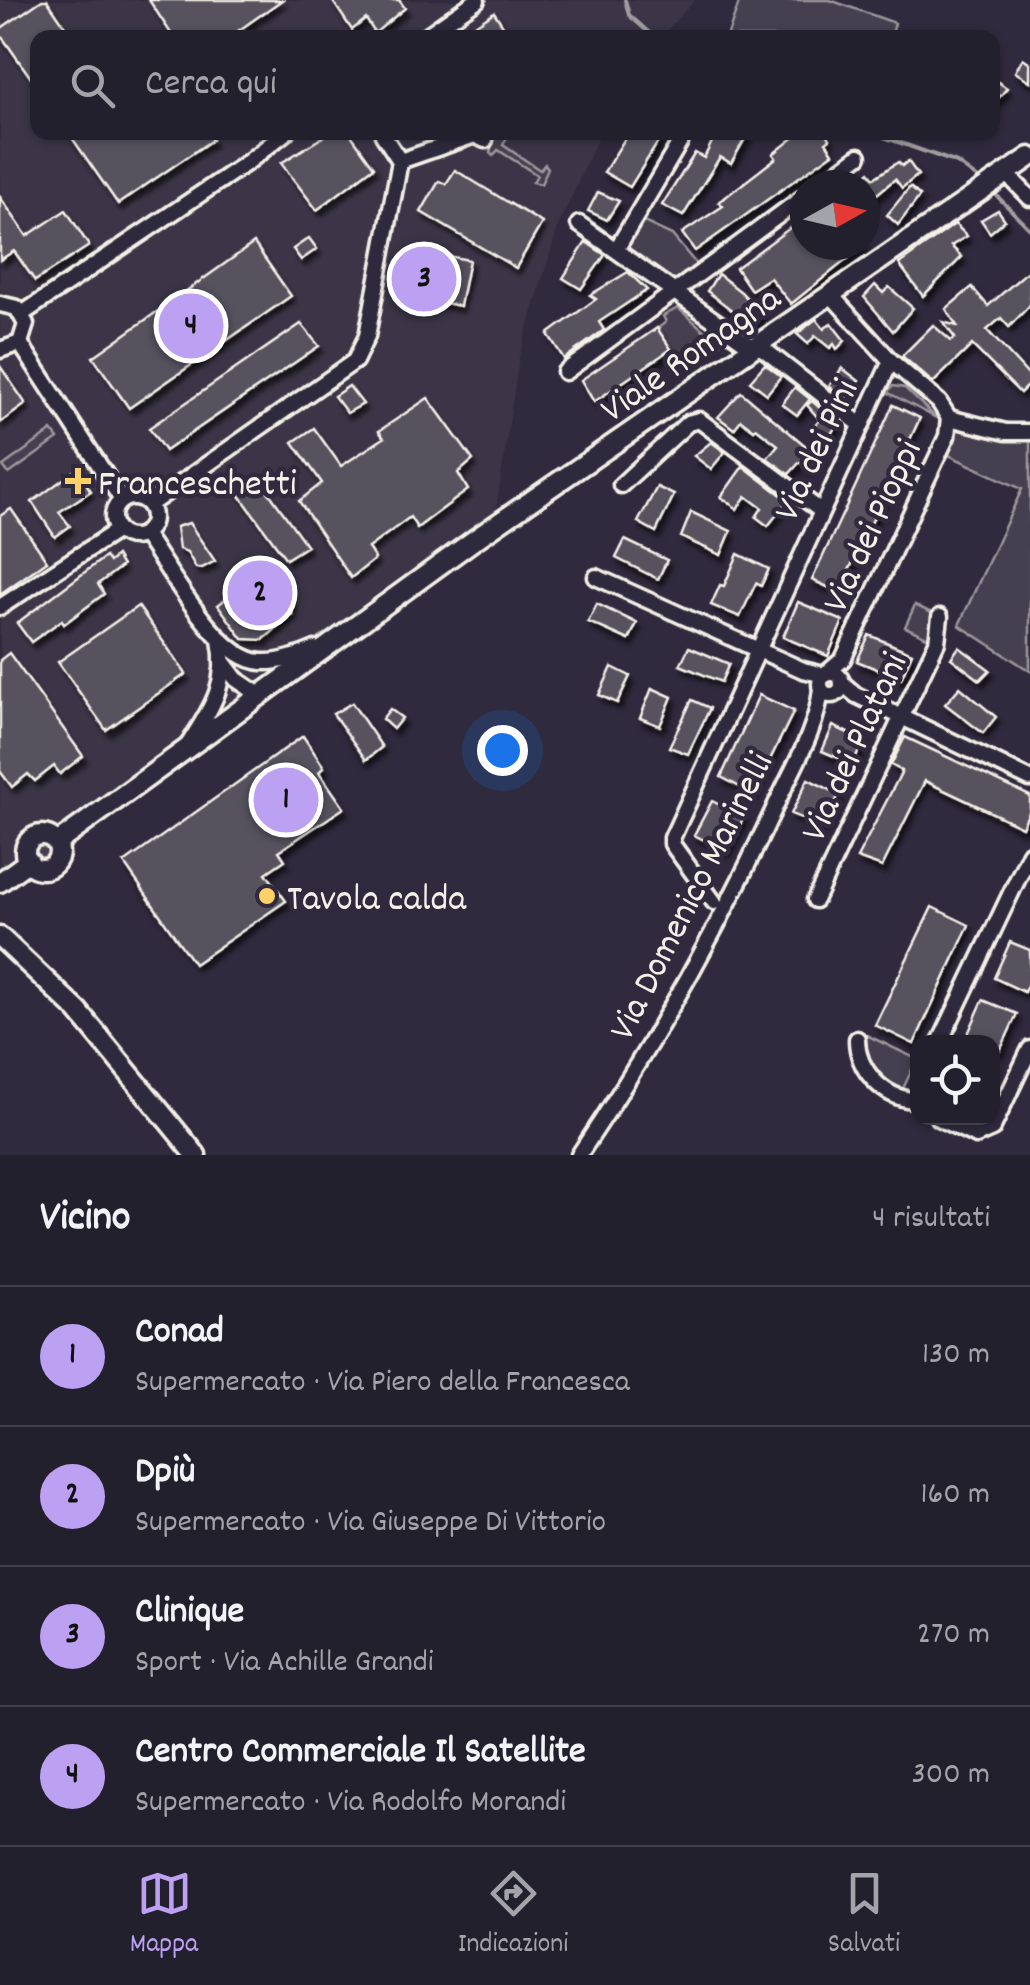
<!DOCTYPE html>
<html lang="it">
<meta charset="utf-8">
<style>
body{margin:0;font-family:Dekko,sans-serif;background:#2b2836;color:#f1f3f6}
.controls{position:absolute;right:30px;bottom:30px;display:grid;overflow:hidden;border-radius:20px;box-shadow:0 2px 8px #0004}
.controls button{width:90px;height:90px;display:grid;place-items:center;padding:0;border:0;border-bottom:2px solid #403e4a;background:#23202e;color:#f1f3f6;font:50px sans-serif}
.compass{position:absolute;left:790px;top:170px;width:90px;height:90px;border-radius:50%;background:#23202e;box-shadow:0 2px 8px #0004;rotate:82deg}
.you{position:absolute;left:502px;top:750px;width:35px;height:35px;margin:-25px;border:8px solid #fff;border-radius:50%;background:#1a73e8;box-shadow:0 0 0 15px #1a73e833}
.badge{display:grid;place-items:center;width:65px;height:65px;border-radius:50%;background:#bca0f2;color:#111;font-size:32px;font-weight:700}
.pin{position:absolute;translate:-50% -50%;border:5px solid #fff;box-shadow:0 2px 10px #0006}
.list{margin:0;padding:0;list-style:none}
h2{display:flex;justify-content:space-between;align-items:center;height:130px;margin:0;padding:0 40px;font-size:42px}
h2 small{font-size:32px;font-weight:400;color:#a3a3aa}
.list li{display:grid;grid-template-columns:65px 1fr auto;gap:30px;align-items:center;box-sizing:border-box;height:140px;padding:0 40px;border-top:2px solid #403e4a}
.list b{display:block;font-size:38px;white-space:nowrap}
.list p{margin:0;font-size:32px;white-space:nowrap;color:#a3a3aa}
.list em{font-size:32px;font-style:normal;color:#a3a3aa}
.icon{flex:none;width:55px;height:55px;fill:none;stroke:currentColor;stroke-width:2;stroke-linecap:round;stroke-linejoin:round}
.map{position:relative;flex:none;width:1030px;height:1155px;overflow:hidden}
.search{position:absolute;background:#23202e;box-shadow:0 2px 8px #0004;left:30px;right:30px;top:30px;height:110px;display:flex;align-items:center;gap:25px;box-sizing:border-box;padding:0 35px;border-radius:20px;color:#a3a3aa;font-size:38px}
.sheet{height:690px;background:#23202e}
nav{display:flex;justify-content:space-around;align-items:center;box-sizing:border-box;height:140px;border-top:2px solid #403e4a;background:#23202e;font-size:28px;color:#a3a3aa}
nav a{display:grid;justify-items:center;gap:5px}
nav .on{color:#bca0f2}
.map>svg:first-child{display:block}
.built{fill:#3b3647}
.green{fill:#454050;stroke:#9c989c;stroke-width:2.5}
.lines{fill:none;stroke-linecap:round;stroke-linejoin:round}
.stream{stroke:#a19ea0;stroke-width:4}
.building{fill:#56525f;stroke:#f4f1e8;stroke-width:2.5;filter:url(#shadow)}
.minor-casing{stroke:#f4f1e8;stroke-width:21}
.major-casing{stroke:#f4f1e8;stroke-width:25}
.minor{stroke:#2f2a3d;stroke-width:14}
.major{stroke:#2f2a3d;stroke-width:18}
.poi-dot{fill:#ffd166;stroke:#2f2a3d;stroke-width:4}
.labels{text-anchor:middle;stroke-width:9;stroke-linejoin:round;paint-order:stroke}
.street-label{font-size:38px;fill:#f4f1e8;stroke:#2f2a3d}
.poi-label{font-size:38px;fill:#f4f1e8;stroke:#2f2a3d;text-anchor:start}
</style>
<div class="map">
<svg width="1030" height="1155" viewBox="0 0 1030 1155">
<defs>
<filter id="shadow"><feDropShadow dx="3.5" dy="6" stdDeviation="2.5" flood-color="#0009"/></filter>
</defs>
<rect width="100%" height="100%" fill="#2f2a3d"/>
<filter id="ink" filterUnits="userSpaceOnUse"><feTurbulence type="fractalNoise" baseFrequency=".01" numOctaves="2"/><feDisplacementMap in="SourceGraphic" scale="20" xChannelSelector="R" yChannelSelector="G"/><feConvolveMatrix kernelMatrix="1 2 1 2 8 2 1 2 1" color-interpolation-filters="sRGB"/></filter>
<g filter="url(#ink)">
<polygon class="built" points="0,0 695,0 661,37 38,38 38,132 600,133 558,227 519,358 495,517 247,690 0,876"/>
<g class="green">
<polygon points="740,0 830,0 895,23 891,37 727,37"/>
<polygon points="503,135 507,137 503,145 540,170 545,164 548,168 541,184 533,182 537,175 498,150 493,156 490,153 494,137"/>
<polygon points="635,218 672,235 702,271 675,291 616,250"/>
<polygon points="678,308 720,344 690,366 679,353 674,355 657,329 666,322 663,316"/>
<polygon points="893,386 905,388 936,418 887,392"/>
<polygon points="949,418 1030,432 1030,671 959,625 1022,489 940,451"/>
<polygon points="52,431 58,439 9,474 3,466"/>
<polygon points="915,605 940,617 937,642 905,627"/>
<circle cx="42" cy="851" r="16"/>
<polygon points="860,1032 917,1059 901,1093 896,1093 865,1063"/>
</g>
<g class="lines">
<g class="stream">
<polyline points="625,0 629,15 655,38"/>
<polyline points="870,132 957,163 984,183"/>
<polyline points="991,190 1030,229"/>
</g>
</g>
<g class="building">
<polygon points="42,0 47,0 73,38 38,38 38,88 0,34 0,29"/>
<polygon points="149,0 282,0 228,38 174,38"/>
<polygon points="332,0 399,0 405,8 375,33 366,19 352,30"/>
<polygon points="494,12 511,38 456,38"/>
<polygon points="1023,58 1030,63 1030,81 1015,72"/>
<polygon points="992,78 1007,88 992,106"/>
<polygon points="68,132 206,132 212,140 118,204"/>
<polygon points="331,132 349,132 374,167 317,210 281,163"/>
<polygon points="629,132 649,132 660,139 630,187 604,172"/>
<polygon points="727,132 749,132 731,163 720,157 683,216 662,205 695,153 704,158 715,136 723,140"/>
<polygon points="801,132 826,132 830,139 826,142 833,153 695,251 682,233 723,206 719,202 776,158 773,154"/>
<polygon points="908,161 918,175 902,188 895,179 865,204 865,185 854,185 869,172 874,178 898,162 902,166"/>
<polygon points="455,170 542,223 516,268 421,212 439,181 446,184"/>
<polygon points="910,187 920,196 898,225 887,215"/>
<polygon points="598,192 619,201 607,220 588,211"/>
<polygon points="0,197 27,236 66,210 89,246 35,281 14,251 0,260"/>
<polygon points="998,210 1005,220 990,233 981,220"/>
<polygon points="805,217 805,245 865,245 791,304 770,278 751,290 736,268"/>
<polygon points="955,224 967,236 951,246 962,257 923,296 899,264"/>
<polygon points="309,238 317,249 301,260 293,249"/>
<polygon points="586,242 605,255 581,289 563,278"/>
<polygon points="254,243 291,296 129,408 93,357"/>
<polygon points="410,249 469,260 460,306 401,294"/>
<polygon points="1030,269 1030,305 1009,327 1001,318 987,330 1030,377 1030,383 1020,393 972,345 933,383 902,356 933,325 951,341 955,338 943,322 957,326 946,309 972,287 988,306"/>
<polygon points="628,272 647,290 599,322 604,330 564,359 548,334 596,299 590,295"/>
<polygon points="718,274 741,292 763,315 751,325 707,291"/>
<polygon points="875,285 883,293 889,287 913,308 893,331 864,297"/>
<polygon points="816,319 824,329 831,323 845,341 837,349 834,344 830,348 815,336 808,344 797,334"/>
<polygon points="301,324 319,346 165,451 149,428"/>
<polygon points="657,328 671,349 594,402 581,380"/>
<polygon points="765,364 781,376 767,394 750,381"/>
<polygon points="0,366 26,404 0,423"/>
<polygon points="842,368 859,381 845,399 829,386"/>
<polygon points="349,386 363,404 347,413 334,396"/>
<polygon points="795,387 810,399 797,415 782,404"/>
<polygon points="741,392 819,457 808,470 800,462 789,474 767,458 778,445 756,428 754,430 741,420 734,429 718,417"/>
<polygon points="428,398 473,460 458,473 468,490 417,528 410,517 368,548 375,559 351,578 299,501 322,483 293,442 314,428 341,466 384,438 379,431"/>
<polygon points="812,401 838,424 826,441 812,429 820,420 807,405"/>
<polygon points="893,405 920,418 839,592 812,580"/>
<polygon points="711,442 725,452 711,469 694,456"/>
<polygon points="743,466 788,500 768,526 756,517 762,508 746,496 737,509 721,497"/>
<polygon points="77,469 91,491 59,512 70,526 55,537 32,502"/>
<polygon points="257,476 307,546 286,559 236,490"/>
<polygon points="657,487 674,495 656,532 638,522"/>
<polygon points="11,509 47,561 0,594 0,516"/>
<polygon points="691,512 731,531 721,555 681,537"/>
<polygon points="189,523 215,561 202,568 196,568 187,552 179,549 176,527"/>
<polygon points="625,540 667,560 658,579 616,558"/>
<polygon points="738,554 769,569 761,586 756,583 740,617 711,605 720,585 724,586"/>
<polygon points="116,556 122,566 98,584 104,594 64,624 62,620 31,642 17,623 105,557 109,562"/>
<polygon points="267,566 293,603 292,615 263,640 243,639 218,605"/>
<polygon points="798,602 843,621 828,656 783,637"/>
<polygon points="597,604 637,623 629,640 588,622"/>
<polygon points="138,606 186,674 106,730 58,662"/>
<polygon points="869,635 912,653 901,679 857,661"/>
<polygon points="689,647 729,664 721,682 680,665"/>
<polygon points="959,647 990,670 980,680 951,658"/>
<polygon points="9,653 83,756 60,774 54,766 35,781 28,774 12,787 0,771 0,660"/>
<polygon points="612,667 630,676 617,703 599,695"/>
<polygon points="960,687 996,717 983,733 945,704"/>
<polygon points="652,688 672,697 660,726 640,718"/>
<polygon points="759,695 794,711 753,794 721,777"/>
<polygon points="692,700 710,708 688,754 669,747"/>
<polygon points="352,703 382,747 366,760 333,714"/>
<polygon points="390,709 402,718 393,729 382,719"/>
<polygon points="833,726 863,740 853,764 822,751"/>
<polygon points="303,736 324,767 319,772 344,808 279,851 285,860 266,873 286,901 194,964 124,863"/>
<polygon points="905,737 1030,796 1030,810 1022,827 925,781 882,867 857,858 902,771 891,765"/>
<polygon points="808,779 839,794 825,827 791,814"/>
<polygon points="712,801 744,817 727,851 694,835"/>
<polygon points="932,907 969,925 914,1044 875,1025"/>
<polygon points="1010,942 1030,950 1030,979 1024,992 994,978"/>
<polygon points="983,1000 1017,1014 1000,1051 992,1048 992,1042 982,1042 967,1036"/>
</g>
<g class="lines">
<g class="minor-casing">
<g id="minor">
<polyline points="423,38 477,0"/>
<polyline points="400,161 475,135 485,140"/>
<polyline points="1006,173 1030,198"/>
<polyline points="820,185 859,156"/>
<polyline points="579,224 752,347"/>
<polyline points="616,250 686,132"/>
<polyline points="830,294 891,361 939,402 949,418"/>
<polyline points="0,304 17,308 26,324 20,343 0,350"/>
<polyline points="22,314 248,162 286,132"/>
<polyline points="20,343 122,500"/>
<polyline points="757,344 861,425"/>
<polyline points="565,372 805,196"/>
<polyline points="949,418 1006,432 1030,432"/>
<polyline points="621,485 688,423 699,420 821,511"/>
<circle cx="133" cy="517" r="20"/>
<polyline points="149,505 355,361 367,336 400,161 383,135"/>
<path d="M144,534C169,568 217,660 262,662C280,663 299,656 315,649"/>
<polyline points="596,577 803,670 824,675"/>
<polyline points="0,607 118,530"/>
<polyline points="224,663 236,679 258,694"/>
<circle cx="831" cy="684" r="11"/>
<polyline points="827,673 843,659 947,436 949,418"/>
<polyline points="842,683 856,695 1030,779"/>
<path d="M188,745C211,709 229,684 220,640"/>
<polyline points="815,900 937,642 940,617"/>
<polyline points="714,902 672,844 672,838 891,361"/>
<path d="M857,1039C857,1069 882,1097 913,1100"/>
<polyline points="940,1042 1030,853"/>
<polyline points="938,1118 976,1136 992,1129 1030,1049"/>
<path d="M579,1155C655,1042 717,933 774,809C791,771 817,731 821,689"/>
</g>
</g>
<g class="major-casing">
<g id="major">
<circle cx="42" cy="852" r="17"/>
<polyline points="57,843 474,540 1030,157"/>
<polyline points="0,882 29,861"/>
<polyline points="0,937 78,1011 196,1155"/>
</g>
</g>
<use href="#minor" class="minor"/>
<use href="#major" class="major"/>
</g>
</g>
<g class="poi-dot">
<path d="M73 466h10v10h10v10h-10v10h-10v-10h-10v-10h10z"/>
<circle cx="267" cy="896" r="10"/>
</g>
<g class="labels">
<g class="street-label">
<text transform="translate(689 352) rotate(-35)" y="13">Viale Romagna</text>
<text transform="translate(814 449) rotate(-65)" y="13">Via dei Pini</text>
<text transform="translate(870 525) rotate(-65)" y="13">Via dei Pioppi</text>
<text transform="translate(852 746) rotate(-65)" y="13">Via dei Platani</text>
<text transform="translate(689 895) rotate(-63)" y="13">Via Domenico Marinelli</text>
</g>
<g class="poi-label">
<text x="98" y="494">Franceschetti</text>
<text x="287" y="909">Tavola calda</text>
</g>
</g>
</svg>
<div class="controls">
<button><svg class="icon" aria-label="locate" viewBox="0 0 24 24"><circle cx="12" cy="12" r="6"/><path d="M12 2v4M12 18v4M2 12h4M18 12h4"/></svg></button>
</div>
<svg class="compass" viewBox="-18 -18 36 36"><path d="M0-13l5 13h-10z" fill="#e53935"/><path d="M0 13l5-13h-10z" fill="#a3a3aa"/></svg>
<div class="you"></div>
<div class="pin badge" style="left:286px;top:800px">1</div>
<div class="pin badge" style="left:260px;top:593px">2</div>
<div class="pin badge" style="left:424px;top:279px">3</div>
<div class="pin badge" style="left:191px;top:326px">4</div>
<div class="search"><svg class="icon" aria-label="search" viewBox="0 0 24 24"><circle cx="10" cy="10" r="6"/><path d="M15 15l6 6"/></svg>Cerca qui</div>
</div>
<section class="sheet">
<h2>Vicino<small>4 risultati</small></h2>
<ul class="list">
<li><span class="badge">1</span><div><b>Conad</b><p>Supermercato · Via Piero della Francesca</p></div><em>130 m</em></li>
<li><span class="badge">2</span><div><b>Dpiù</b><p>Supermercato · Via Giuseppe Di Vittorio</p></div><em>160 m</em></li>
<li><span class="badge">3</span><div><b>Clinique</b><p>Sport · Via Achille Grandi</p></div><em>270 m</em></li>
<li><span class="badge">4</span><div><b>Centro Commerciale Il Satellite</b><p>Supermercato · Via Rodolfo Morandi</p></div><em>300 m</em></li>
</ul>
</section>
<nav>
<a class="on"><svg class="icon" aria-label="map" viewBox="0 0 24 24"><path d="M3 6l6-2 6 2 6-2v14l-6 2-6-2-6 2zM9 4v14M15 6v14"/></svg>Mappa</a>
<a><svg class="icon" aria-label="directions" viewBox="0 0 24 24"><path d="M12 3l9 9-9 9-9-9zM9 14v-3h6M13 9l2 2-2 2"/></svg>Indicazioni</a>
<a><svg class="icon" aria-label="saved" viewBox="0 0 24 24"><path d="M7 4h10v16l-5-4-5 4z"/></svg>Salvati</a>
</nav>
